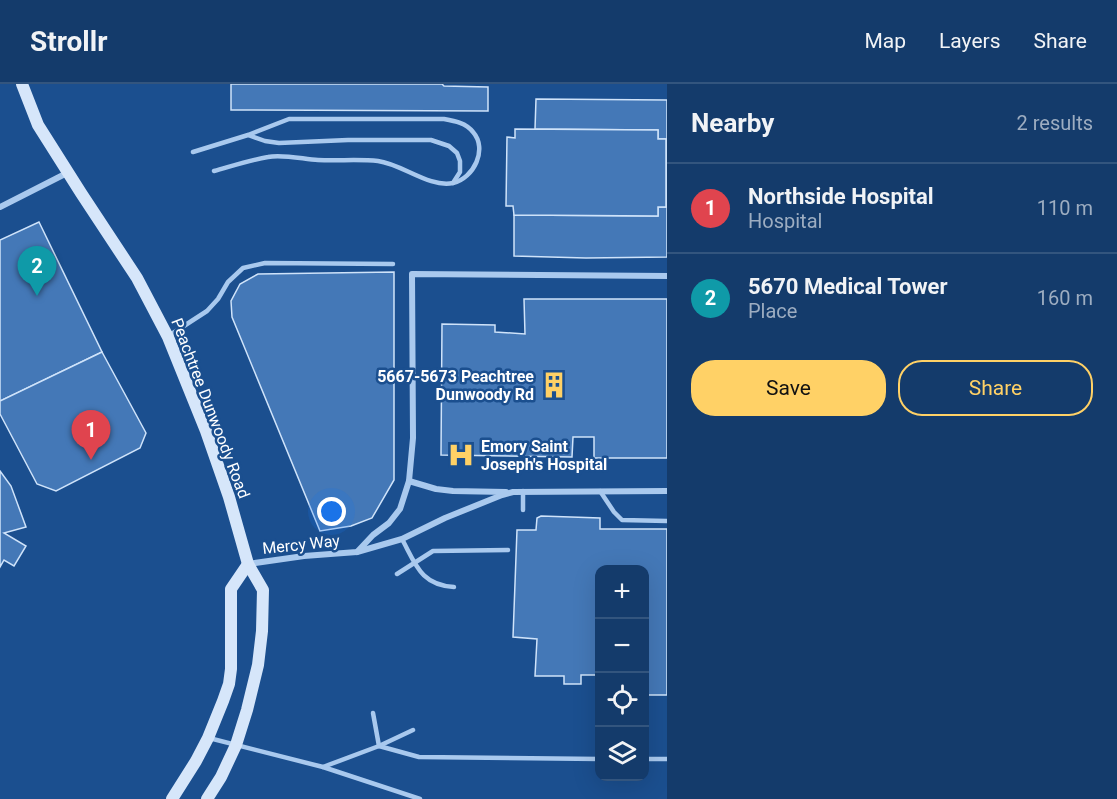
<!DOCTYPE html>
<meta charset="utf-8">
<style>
body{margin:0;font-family:Roboto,sans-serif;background:#214673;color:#f1f3f6}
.controls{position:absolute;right:18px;bottom:18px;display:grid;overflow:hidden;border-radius:12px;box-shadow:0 6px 24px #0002}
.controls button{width:54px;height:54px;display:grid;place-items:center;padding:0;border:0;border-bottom:2px solid #33557e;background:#143b6b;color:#f1f3f6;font:30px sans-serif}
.you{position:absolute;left:332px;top:428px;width:21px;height:21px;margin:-15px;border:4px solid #fff;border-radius:50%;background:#1a73e8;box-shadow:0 0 0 9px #1a73e833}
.badge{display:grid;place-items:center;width:39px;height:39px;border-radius:50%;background:#ffd166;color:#fff;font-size:20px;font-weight:700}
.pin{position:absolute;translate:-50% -50px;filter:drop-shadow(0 2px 3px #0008)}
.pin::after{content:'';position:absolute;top:32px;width:21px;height:18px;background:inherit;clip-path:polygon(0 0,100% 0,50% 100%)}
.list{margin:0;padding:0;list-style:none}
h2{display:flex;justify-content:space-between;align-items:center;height:78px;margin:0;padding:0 24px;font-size:26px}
h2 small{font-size:20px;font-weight:400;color:#9dadc1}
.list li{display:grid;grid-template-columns:39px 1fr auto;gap:18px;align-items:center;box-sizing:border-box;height:90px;padding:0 24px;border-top:2px solid #33557e}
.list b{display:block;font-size:22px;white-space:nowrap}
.list p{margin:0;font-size:20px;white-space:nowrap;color:#9dadc1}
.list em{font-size:20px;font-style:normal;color:#9dadc1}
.actions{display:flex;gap:12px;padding:18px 24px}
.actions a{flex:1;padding:14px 0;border:2px solid #ffd166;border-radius:24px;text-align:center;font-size:21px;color:#ffd166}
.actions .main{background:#ffd166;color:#111}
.icon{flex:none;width:33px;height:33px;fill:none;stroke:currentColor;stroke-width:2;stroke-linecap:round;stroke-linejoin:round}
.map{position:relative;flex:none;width:667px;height:715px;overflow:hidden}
header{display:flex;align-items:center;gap:36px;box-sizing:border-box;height:84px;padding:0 30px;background:#143b6b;border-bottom:2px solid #33557e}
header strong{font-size:28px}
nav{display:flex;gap:33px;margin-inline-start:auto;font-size:21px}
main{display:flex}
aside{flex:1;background:#143b6b}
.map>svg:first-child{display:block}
.building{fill:#4478b7;stroke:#cfe3fa;stroke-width:1.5}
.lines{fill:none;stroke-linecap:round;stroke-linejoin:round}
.service{stroke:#a9c9ee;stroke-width:4.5}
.minor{stroke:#a9c9ee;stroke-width:6}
.secondary{stroke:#d6e6fa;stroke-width:12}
.labels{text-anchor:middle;stroke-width:5;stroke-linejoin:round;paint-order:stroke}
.poi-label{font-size:16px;font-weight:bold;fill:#fff;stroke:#1b4f8f;text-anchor:end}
.street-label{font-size:16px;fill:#fff;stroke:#1b4f8f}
</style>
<header>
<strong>Strollr</strong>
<nav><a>Map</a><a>Layers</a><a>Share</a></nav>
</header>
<main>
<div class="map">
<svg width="667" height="715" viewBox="0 0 667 715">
<rect width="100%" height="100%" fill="#1b4f8f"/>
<g class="building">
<polygon points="231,0 442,0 444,2 488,3 488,27 231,26"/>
<polygon points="536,15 667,16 667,173 586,174 514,172 514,131 658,132 658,123 666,123 666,55 658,55 658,46 535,45"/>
<polygon points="515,45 658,46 658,55 666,55 666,123 658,123 658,132 514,131 513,122 506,122 507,53 515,54"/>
<polygon points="39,138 102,268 0,317 0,156"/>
<polygon points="394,188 394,396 372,434 351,442 320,447 232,233 231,217 240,200 258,190"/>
<polygon points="524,215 667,215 667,374 594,374 594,353 573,353 572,373 441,371 442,240 495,241 495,248 525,250"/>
<polygon points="102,268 146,349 140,364 56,407 37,400 0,330 0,317"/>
<polygon points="0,387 11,402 26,443 4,449 26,462 14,482 4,476 0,483"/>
<polygon points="541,432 600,434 600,445 667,445 667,611 644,611 644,485 600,485 600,610 597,610 599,591 581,591 581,600 564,600 564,592 535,592 537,555 513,553 517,446 536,446 537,434"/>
</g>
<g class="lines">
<g class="service">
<polyline points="248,51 265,57 279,59 348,56 431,56 449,62 457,69 460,77 460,88 453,99"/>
<path d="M193,68L248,51L289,35H444C455,37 466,39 473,48C488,65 474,94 453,99C429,104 402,80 378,77C359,75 338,77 318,76C303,75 282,70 268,73C250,76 232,82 214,87"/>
<polyline points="170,251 207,227 218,215 228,198 243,184 265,179 393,180"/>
<polyline points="523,407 523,426"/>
<polyline points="600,407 614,428 622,436 667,437"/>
<path d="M402,455C416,481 421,501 454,503"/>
<polyline points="397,490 433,467 508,466"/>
<polyline points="373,629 379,662"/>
<polyline points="209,654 323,683 420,715"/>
<polyline points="379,662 419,673 600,675"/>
<polyline points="644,675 667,675"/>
<polyline points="323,683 379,662 413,646"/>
</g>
<g class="minor">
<polyline points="0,123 67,89"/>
<polyline points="409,397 436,405 453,407 506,408"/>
<polyline points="357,468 373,451 389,439 400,425 409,397 413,354 412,190 667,192"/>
<polyline points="248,480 304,472 357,468 402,455 445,434 502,411 513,408 667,407"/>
</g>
<g class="secondary">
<polyline points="22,0 38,41 81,109 137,194 168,253 206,347 229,413 248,480 263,506 262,547 258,581 247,626 236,661 221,693 207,715"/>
<polyline points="172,715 196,677 208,654 223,617 229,600 231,585 231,505 248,480"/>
</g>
</g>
<defs>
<g id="building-bare" transform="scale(2.07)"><path d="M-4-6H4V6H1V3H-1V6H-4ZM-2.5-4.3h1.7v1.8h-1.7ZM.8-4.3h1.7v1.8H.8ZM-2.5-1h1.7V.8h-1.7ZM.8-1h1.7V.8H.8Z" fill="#ffd166" stroke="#1b4f8f" stroke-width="2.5" paint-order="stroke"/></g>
<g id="hospital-bare" transform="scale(2.07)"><path d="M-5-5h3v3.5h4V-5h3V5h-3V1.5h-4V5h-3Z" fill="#ffd166" stroke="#1b4f8f" stroke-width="2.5" paint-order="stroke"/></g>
</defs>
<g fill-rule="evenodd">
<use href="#building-bare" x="554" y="301"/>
<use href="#hospital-bare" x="461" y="371"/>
</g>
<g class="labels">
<g class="poi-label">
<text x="534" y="298">5667-5673 Peachtree<tspan x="534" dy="18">Dunwoody Rd</tspan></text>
<text x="481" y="368" text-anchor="start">Emory Saint<tspan x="481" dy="18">Joseph's Hospital</tspan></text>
</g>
<g class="street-label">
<text transform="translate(211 324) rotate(69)" y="6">Peachtree Dunwoody Road</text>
<text transform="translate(301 460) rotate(-6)" y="6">Mercy Way</text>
</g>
</g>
</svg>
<div class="controls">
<button>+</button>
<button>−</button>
<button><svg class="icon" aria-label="locate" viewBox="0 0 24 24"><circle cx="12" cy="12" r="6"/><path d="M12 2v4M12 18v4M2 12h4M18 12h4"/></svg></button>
<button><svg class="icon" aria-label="layers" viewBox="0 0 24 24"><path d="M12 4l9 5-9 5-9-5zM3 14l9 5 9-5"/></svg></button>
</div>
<div class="you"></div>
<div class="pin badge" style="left:91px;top:376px;background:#e0444e">1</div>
<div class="pin badge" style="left:37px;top:212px;background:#0f9aa8">2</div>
</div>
<aside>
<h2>Nearby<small>2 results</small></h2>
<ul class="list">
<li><span class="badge" style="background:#e0444e">1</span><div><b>Northside Hospital</b><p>Hospital</p></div><em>110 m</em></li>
<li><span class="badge" style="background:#0f9aa8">2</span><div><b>5670 Medical Tower</b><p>Place</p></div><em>160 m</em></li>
</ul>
<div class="actions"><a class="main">Save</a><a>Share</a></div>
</aside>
</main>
